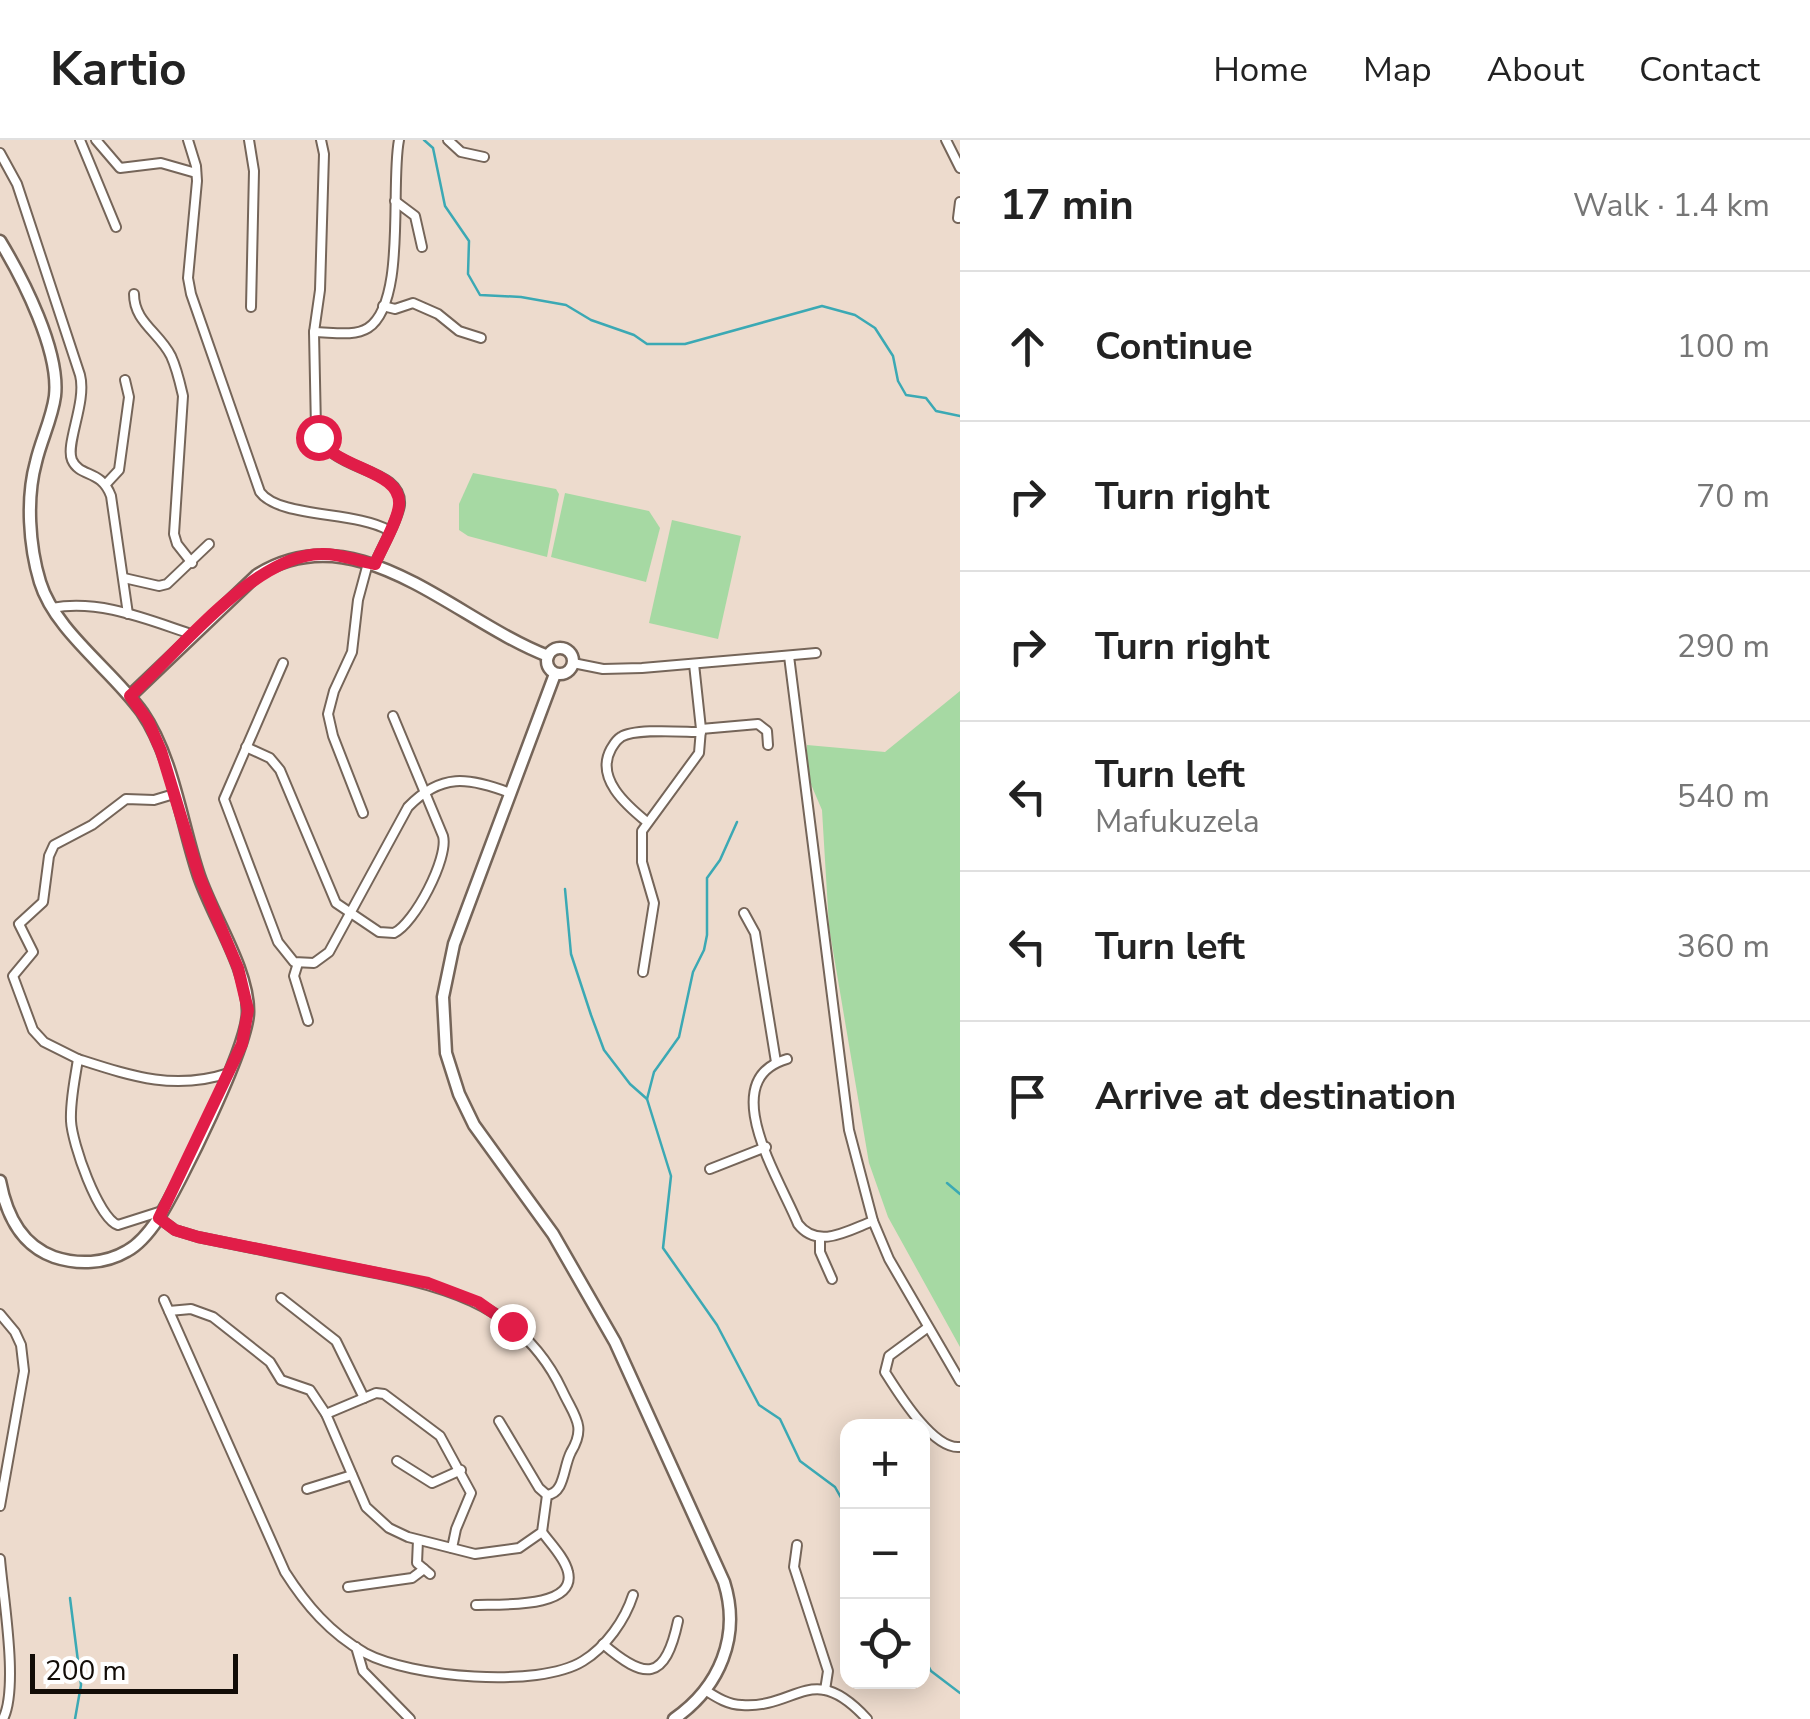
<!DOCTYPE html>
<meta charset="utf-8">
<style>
body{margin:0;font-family:"Nunito Sans",sans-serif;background:#f2f2f2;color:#222}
.controls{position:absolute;right:30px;bottom:30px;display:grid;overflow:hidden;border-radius:20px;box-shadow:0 5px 25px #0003}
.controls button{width:90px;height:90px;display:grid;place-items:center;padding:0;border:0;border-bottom:2px solid #e0e0e0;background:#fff;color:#222;font:50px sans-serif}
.scale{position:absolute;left:30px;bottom:25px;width:208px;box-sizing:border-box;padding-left:10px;border:5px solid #120c07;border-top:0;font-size:28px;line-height:35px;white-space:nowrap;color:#120c07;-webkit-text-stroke:8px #fff;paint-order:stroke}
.stop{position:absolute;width:30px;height:30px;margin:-22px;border:8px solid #e11d48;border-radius:50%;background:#fff}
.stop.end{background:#e11d48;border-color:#fff;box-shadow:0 2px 10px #0008}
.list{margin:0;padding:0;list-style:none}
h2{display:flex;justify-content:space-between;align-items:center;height:130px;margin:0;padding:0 40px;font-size:42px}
h2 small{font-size:32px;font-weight:400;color:#767676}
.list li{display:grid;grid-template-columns:65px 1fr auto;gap:30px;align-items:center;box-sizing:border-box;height:150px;padding:0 40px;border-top:2px solid #e0e0e0}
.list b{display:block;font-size:38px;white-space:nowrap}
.list p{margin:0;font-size:32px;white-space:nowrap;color:#767676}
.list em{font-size:32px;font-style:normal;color:#767676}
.icon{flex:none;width:55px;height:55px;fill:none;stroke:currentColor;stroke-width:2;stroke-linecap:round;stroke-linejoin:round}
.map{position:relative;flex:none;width:960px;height:1579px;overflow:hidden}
header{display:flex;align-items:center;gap:60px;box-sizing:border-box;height:140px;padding:0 50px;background:#fff;border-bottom:2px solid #e0e0e0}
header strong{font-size:48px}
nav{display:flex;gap:55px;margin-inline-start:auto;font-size:35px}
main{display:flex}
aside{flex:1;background:#fff}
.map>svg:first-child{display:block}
.green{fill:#a6d9a3}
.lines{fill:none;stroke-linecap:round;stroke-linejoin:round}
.stream{stroke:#3ba9b4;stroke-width:2.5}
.street-casing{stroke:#756559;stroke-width:12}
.secondary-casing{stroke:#756559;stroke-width:15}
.street{stroke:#fff;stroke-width:8}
.secondary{stroke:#fff;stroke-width:10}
.route{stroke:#e11d48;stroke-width:12}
</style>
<header>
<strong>Kartio</strong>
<nav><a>Home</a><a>Map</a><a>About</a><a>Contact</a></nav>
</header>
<main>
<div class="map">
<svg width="960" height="1579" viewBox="0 0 960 1579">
<rect width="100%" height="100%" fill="#eddbcd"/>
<g class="green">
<polygon points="473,333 556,349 559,354 547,417 468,396 459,390 459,364"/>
<polygon points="565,353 649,371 660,388 646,442 551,417"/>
<polygon points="672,380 741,396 718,499 649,483"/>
<polygon points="960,551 960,1207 888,1077 869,1023 829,787 822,670 807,635 807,605 885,612"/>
</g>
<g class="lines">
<g class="stream">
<polyline points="424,0 433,8 445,66 469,101 468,134 480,155 521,157 566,165 591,180 634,195 647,204 685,204 822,166 855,175 875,188 893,216 898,241 906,255 926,258 936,271 960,276"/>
<polyline points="565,749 571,814 591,875 604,910 630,944 647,959 671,1036 663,1108 717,1185 759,1265 780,1279 800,1321 835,1347 848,1370"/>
<polyline points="647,959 654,932 679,897 693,832 704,810 707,795 707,738 720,720 737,682"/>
<polyline points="947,1043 960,1054"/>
<polyline points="70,1458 81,1545 75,1579"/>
<polyline points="922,1514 931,1531 960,1553"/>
</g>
<g class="street-casing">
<g id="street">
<polyline points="80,0 116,87"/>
<polyline points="96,0 120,28 161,23 196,33"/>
<path d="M188,0L196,26L197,41L188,138L191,154L260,352C279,378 355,371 388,390"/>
<polyline points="249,0 254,31 251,167"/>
<path d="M321,0L324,14L320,150L314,192L316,289C327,334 403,325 400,365C398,380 381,409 375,424"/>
<polyline points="448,0 461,12 484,17"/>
<polyline points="946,0 960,28"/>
<path d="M0,13L17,44L80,235C87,262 65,304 72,320C80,338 101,329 111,356L128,474"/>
<polyline points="395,61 415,76 422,107"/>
<polyline points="958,78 960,62"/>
<path d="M134,154C134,182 159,192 171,216C177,229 180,243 183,256L174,394L177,404L192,423"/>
<polyline points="383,166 395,169 413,163 438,174 459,191 481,198"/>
<path d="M314,192C331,192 354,197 368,188C407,162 390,45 399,0"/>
<polyline points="106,344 119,330 129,257 125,240"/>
<polyline points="124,438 159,446 167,444 209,404"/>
<path d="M52,468C101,459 148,480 194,495"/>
<polyline points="789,516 849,990 873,1081 889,1119 960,1241"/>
<path d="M283,523L224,659L278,802L294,822L314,823L329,812L408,667C441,633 468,637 510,653"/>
<polyline points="573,523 603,529 642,528 816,513"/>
<polyline points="701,589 758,584 767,591 768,605"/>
<path d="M246,607L270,618L280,630L336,763L379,792L394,793C414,784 449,718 443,696L393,576"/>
<polyline points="363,673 333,596 328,574 334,551 352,512 358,460 368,423"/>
<path d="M647,682C626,665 595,638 611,609C614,604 616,600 621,597C635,588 683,592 701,592"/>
<polyline points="744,773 755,793 776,922"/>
<polyline points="298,823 294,836 308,881"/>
<polyline points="643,832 654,763 642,722 642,691 699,613 701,589 694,524"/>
<polyline points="78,919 44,902 33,890 13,836 33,812 19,784 43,762 49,716 54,705 92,685 126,659 154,660 174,654"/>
<path d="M787,919C714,940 781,1041 798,1084C818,1110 849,1090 873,1081"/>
<polyline points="710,1029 766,1007"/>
<path d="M162,1071L118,1085C98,1078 72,1003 71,981C70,961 75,939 78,919C131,936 174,951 229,933"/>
<path d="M159,1078L175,1090L198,1097C245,1107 293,1116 340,1126C430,1143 518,1157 562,1250C574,1276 587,1286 571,1312C563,1327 565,1353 547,1355L539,1348L499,1281"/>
<polyline points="820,1099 820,1112 832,1139"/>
<polyline points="281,1158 336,1201 364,1258"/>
<path d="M164,1160L285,1432C306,1465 330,1493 365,1513C410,1537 538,1549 583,1521C606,1507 625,1480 633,1455"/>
<polyline points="169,1171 191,1169 213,1177 270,1222 281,1240 310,1250 326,1274 366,1367 389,1388 408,1397 475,1414 519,1408 542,1392 547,1355"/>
<polyline points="0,1174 15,1192 21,1205 24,1231 0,1366"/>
<path d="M927,1188L889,1216L885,1232C899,1254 933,1310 960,1307"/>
<polyline points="326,1274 376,1253 384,1254 440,1296 471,1353 456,1389 452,1408"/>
<polyline points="397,1321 432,1343 461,1330"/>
<polyline points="307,1349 352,1335"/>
<polyline points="418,1400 417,1423 430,1434"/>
<polyline points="797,1405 794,1427 828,1531 825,1550"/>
<path d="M0,1419C3,1457 19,1548 3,1579"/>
<polyline points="348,1447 412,1438 424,1429"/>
<path d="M476,1465C499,1464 577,1469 568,1432C565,1418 550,1403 542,1392"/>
<path d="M603,1504C645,1540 665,1542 678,1481"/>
<polyline points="356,1507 363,1531 410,1579"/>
<path d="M705,1550C716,1557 728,1565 742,1565C797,1569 812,1519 867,1579"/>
</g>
</g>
<g class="secondary-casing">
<g id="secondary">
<path d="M0,101C23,139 60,211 55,256C52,279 41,300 36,322C26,358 29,406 40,442C55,491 112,530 142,572C174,619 181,683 199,736C213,777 248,829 248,871C249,905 179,1046 158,1079C150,1091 140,1104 127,1111C105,1124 78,1125 54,1117C20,1105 6,1073 0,1041"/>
<circle cx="560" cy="521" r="13"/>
<path d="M555,534L454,804L443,857L446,913L459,954L474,985L553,1094L615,1202L724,1442C741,1496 720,1547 674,1579"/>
<path d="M130,556L257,435C358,372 454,480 548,516"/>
</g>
</g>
<use href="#street" class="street"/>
<use href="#secondary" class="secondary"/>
</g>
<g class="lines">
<path class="route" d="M318,297C335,330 402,329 399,365C398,381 381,409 375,424C356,421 340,413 321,414C254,415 178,512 130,556L148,581L161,611L199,736L238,828L248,870L242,904L159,1078L175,1090L198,1097L428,1143L478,1162L512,1186"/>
</g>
</svg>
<div class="controls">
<button>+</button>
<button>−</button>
<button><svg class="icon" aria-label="locate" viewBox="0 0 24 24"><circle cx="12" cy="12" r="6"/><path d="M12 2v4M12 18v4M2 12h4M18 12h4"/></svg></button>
</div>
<div class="scale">200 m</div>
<div class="stop" style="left:318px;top:297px"></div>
<div class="stop end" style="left:512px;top:1186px"></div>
</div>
<aside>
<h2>17 min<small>Walk · 1.4 km</small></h2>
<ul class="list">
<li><svg class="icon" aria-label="ahead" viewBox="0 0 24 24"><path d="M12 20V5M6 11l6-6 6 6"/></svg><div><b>Continue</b></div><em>100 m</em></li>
<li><svg class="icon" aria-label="right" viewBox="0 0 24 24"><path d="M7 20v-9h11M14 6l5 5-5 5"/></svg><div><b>Turn right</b></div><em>70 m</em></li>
<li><svg class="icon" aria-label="right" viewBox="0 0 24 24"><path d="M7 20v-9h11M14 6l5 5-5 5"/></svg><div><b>Turn right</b></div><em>290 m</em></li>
<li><svg class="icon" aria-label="left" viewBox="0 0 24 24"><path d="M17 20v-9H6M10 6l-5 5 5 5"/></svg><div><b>Turn left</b><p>Mafukuzela</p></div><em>540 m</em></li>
<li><svg class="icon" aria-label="left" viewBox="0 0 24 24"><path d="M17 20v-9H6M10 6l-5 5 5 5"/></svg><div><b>Turn left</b></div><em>360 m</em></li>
<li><svg class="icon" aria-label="arrive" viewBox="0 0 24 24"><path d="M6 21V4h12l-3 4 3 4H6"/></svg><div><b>Arrive at destination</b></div></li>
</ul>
</aside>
</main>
